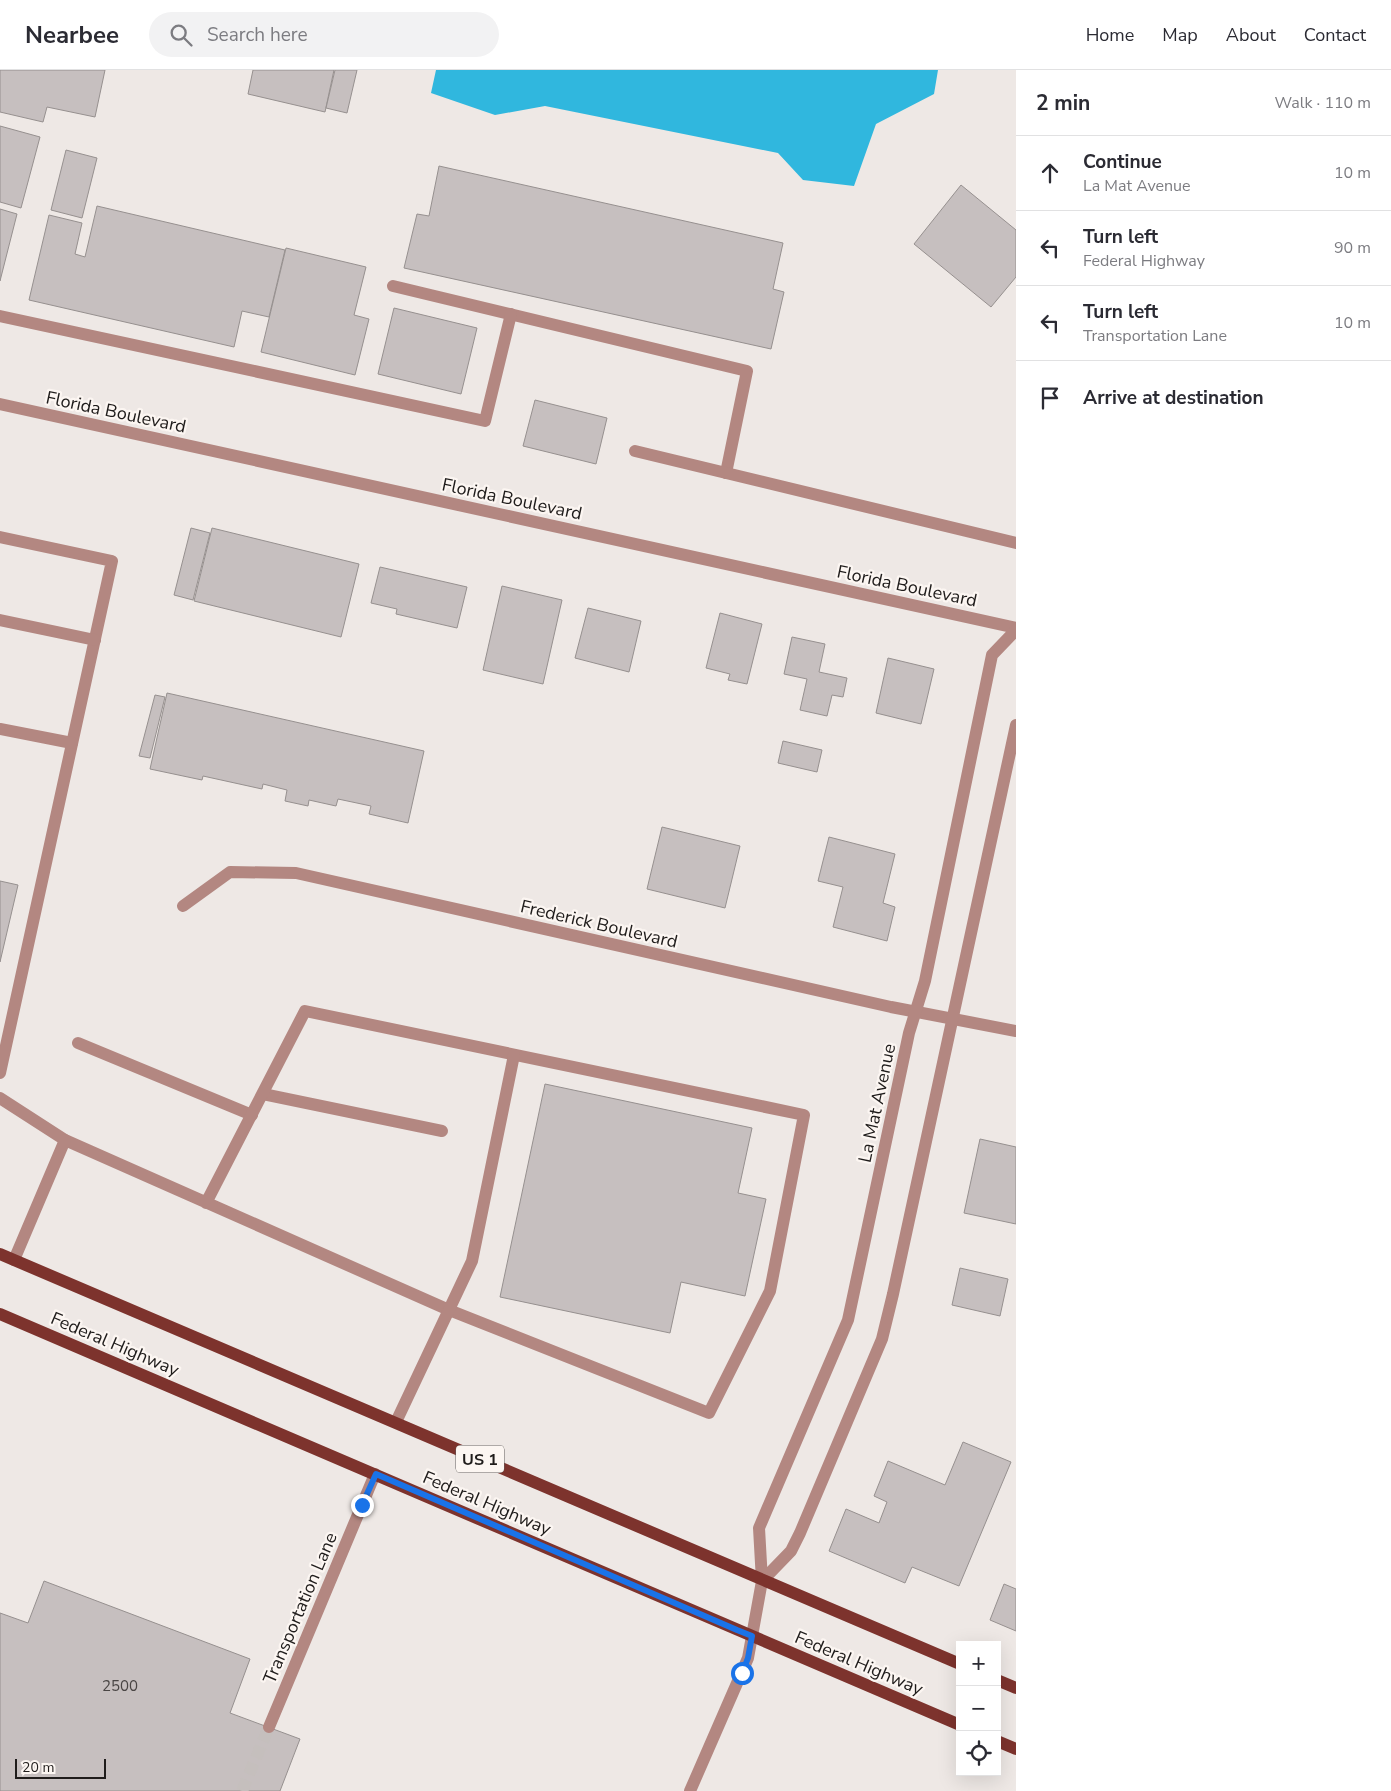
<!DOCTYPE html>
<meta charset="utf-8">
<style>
body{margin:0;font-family:"Nunito Sans",sans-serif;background:#f2f2f3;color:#2b2b33}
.controls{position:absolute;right:15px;bottom:15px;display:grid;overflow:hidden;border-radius:0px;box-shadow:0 5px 20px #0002}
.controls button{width:45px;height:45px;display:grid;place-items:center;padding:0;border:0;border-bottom:1px solid #e1e1e2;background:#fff;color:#2b2b33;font:25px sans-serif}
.scale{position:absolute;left:15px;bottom:12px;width:91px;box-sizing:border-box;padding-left:5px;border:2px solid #1f1c1b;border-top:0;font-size:14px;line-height:18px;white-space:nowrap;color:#1f1c1b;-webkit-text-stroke:4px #fcf6f2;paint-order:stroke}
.stop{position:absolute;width:15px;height:15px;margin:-11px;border:4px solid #1a73e8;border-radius:50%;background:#fff}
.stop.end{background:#1a73e8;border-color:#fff;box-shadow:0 1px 5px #0008}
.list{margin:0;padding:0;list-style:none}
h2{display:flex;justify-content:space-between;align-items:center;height:65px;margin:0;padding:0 20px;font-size:21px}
h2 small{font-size:16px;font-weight:400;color:#7c7c81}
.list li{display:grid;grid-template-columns:32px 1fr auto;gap:15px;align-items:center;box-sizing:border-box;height:75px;padding:0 20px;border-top:1px solid #e1e1e2}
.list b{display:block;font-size:19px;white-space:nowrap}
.list p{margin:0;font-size:16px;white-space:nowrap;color:#7c7c81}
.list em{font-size:16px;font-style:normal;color:#7c7c81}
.icon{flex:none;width:28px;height:28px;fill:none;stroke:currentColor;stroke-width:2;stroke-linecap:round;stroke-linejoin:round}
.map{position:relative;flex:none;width:1016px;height:1721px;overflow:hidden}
header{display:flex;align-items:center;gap:30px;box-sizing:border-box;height:70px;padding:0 25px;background:#fff;border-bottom:1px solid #e1e1e2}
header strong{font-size:24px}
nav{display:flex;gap:28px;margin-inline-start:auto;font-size:18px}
.search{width:350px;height:45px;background:#f2f2f3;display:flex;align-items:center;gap:12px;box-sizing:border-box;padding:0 18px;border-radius:28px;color:#7c7c81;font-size:19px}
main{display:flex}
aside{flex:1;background:#fff}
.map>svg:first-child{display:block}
.water{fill:#30b7de}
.building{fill:#c6bfbf;stroke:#96908f}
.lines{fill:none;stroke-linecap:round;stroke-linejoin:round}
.minor-tunnel{stroke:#c5bfbd;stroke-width:12;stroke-dasharray:12 6;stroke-linecap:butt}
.minor{stroke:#b38781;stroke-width:12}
.major{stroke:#7d332d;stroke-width:12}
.route{stroke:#1a73e8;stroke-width:6}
.labels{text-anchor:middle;stroke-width:4.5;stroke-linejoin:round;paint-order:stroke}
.number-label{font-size:15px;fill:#494544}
.shield{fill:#fcf6f2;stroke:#615d5c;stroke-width:1}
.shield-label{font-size:16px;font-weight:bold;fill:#1f1c1b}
.street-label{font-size:18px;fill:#1f1c1b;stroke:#fcf6f2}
</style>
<header>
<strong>Nearbee</strong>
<div class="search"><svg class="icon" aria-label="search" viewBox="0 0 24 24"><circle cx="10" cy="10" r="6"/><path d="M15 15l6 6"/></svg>Search here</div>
<nav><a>Home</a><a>Map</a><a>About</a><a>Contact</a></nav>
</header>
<main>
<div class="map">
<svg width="1016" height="1721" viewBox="0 0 1016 1721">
<rect width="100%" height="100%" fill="#eee8e5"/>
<polygon class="water" points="436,0 938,0 934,24 876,54 854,116 803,110 778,83 545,36 495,45 431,23"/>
<g class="building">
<polygon points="0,0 105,0 95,47 47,37 43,52 0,42"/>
<polygon points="253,0 334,0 325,42 248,24"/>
<polygon points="335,0 357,0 347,43 326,38"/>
<polygon points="0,56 40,67 21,138 0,132"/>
<polygon points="66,80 97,88 82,148 51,140"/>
<polygon points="439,96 783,173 773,219 784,222 771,279 404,198 417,144 429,146"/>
<polygon points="961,115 1016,160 1016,207 991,237 914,174"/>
<polygon points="97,136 285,180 269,247 242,241 234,277 29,230 49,145 82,153 75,184 85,187"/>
<polygon points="0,139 17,144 0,211"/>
<polygon points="286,178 366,197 354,245 369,249 355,305 261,282"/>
<polygon points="394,238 477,258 461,324 378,304"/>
<polygon points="535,330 607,348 596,394 523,376"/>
<polygon points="191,458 210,463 193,530 174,525"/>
<polygon points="212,458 359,494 341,567 194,531"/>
<polygon points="380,497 467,517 457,558 396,544 397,539 371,533"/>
<polygon points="502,516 562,530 543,614 483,600"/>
<polygon points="588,538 641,551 629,602 575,588"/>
<polygon points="720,543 762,554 747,614 728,610 730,604 706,598"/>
<polygon points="792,567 825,574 819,602 847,608 843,627 832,625 827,646 800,640 807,609 784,604"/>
<polygon points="888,588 934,599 921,654 876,643"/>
<polygon points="167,623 424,681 408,753 369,744 371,736 338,729 336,736 309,730 308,736 285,731 287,720 263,714 262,719 203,706 202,710 150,699"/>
<polygon points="155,625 165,627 150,688 139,686"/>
<polygon points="783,671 822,680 817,702 778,693"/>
<polygon points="662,757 740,776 725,838 647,819"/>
<polygon points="829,767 895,784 883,833 895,837 887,871 833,857 843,817 818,811"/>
<polygon points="0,811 18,815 0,892"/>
<polygon points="545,1014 752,1058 738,1123 766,1129 745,1226 681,1212 670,1263 500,1227"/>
<polygon points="980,1069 1016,1077 1016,1154 964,1143"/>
<polygon points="960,1198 1008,1209 1000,1246 952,1235"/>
<polygon points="963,1372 1011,1392 959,1516 912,1497 905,1513 829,1481 846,1439 879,1453 887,1432 874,1426 888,1391 945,1415"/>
<polygon points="44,1511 250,1589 230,1643 300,1669 280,1721 0,1721 0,1543 28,1553"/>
<polygon points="1004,1514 1016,1519 1016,1561 990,1550"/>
</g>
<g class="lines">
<polyline class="minor-tunnel" points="242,1721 269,1657"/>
<g class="minor">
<polyline points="393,216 747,301 726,403"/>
<polyline points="0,246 485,351 511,244"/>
<polyline points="0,334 1016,558"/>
<polyline points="635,381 1016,473"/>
<polyline points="0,467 112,491 0,1003"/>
<polyline points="0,550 95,570"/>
<polyline points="0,659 72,673"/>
<polyline points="183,836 230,802 296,803 891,937 1016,961"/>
<polyline points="78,973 252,1045"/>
<polyline points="263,1024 442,1061"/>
<polyline points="0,1028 65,1070 449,1240 709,1343 770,1221 804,1045 305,941 206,1133"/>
<polyline points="14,1190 65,1070"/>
<polyline points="396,1352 472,1191 514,985"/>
<polyline points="762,1511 791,1481 800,1463 882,1269 893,1224 1016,655"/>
<polyline points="269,1657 375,1404"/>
<polyline points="690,1721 748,1588 762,1511 759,1458 848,1250 909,963 925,911 992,585 1016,560"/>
</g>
<g class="major">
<polyline points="0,1184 960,1594"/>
<polyline points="0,1244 960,1655"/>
<polyline points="997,1610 1016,1618"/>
<polyline points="997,1671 1016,1679"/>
</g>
</g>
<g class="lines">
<polyline class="route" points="362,1435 376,1404 737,1560 752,1566 748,1588 742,1603"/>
</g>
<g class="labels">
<g class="number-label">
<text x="120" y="1621">2500</text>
</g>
<rect class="shield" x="456" y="1375.5" width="48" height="27" rx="4"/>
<g class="shield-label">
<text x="480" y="1395">US 1</text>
</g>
<g class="street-label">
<text transform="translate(116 342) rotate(12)" y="6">Florida Boulevard</text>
<text transform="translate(512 429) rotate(12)" y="6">Florida Boulevard</text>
<text transform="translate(907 516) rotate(12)" y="6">Florida Boulevard</text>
<text transform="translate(599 854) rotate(13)" y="6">Frederick Boulevard</text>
<text transform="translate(877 1033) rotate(-78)" y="6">La Mat Avenue</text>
<text transform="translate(115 1274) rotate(23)" y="6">Federal Highway</text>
<text transform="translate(487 1433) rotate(23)" y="6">Federal Highway</text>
<text transform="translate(300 1538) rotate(-67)" y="6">Transportation Lane</text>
<text transform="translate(859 1593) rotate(23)" y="6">Federal Highway</text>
</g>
</g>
</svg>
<div class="controls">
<button>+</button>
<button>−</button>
<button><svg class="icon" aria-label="locate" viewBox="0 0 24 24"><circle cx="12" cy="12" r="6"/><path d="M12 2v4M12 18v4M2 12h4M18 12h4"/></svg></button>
</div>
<div class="scale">20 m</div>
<div class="stop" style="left:742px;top:1603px"></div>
<div class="stop end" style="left:362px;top:1435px"></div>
</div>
<aside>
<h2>2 min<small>Walk · 110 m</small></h2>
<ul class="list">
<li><svg class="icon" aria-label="ahead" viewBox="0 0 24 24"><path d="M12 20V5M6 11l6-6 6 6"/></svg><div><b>Continue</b><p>La Mat Avenue</p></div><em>10 m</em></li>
<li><svg class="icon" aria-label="left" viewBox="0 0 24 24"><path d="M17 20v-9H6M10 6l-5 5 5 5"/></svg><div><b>Turn left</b><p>Federal Highway</p></div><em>90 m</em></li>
<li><svg class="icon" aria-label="left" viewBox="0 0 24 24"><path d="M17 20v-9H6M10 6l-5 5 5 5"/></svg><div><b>Turn left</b><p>Transportation Lane</p></div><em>10 m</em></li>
<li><svg class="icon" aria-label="arrive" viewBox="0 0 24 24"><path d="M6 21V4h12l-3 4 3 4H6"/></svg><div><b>Arrive at destination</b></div></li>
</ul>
</aside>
</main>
